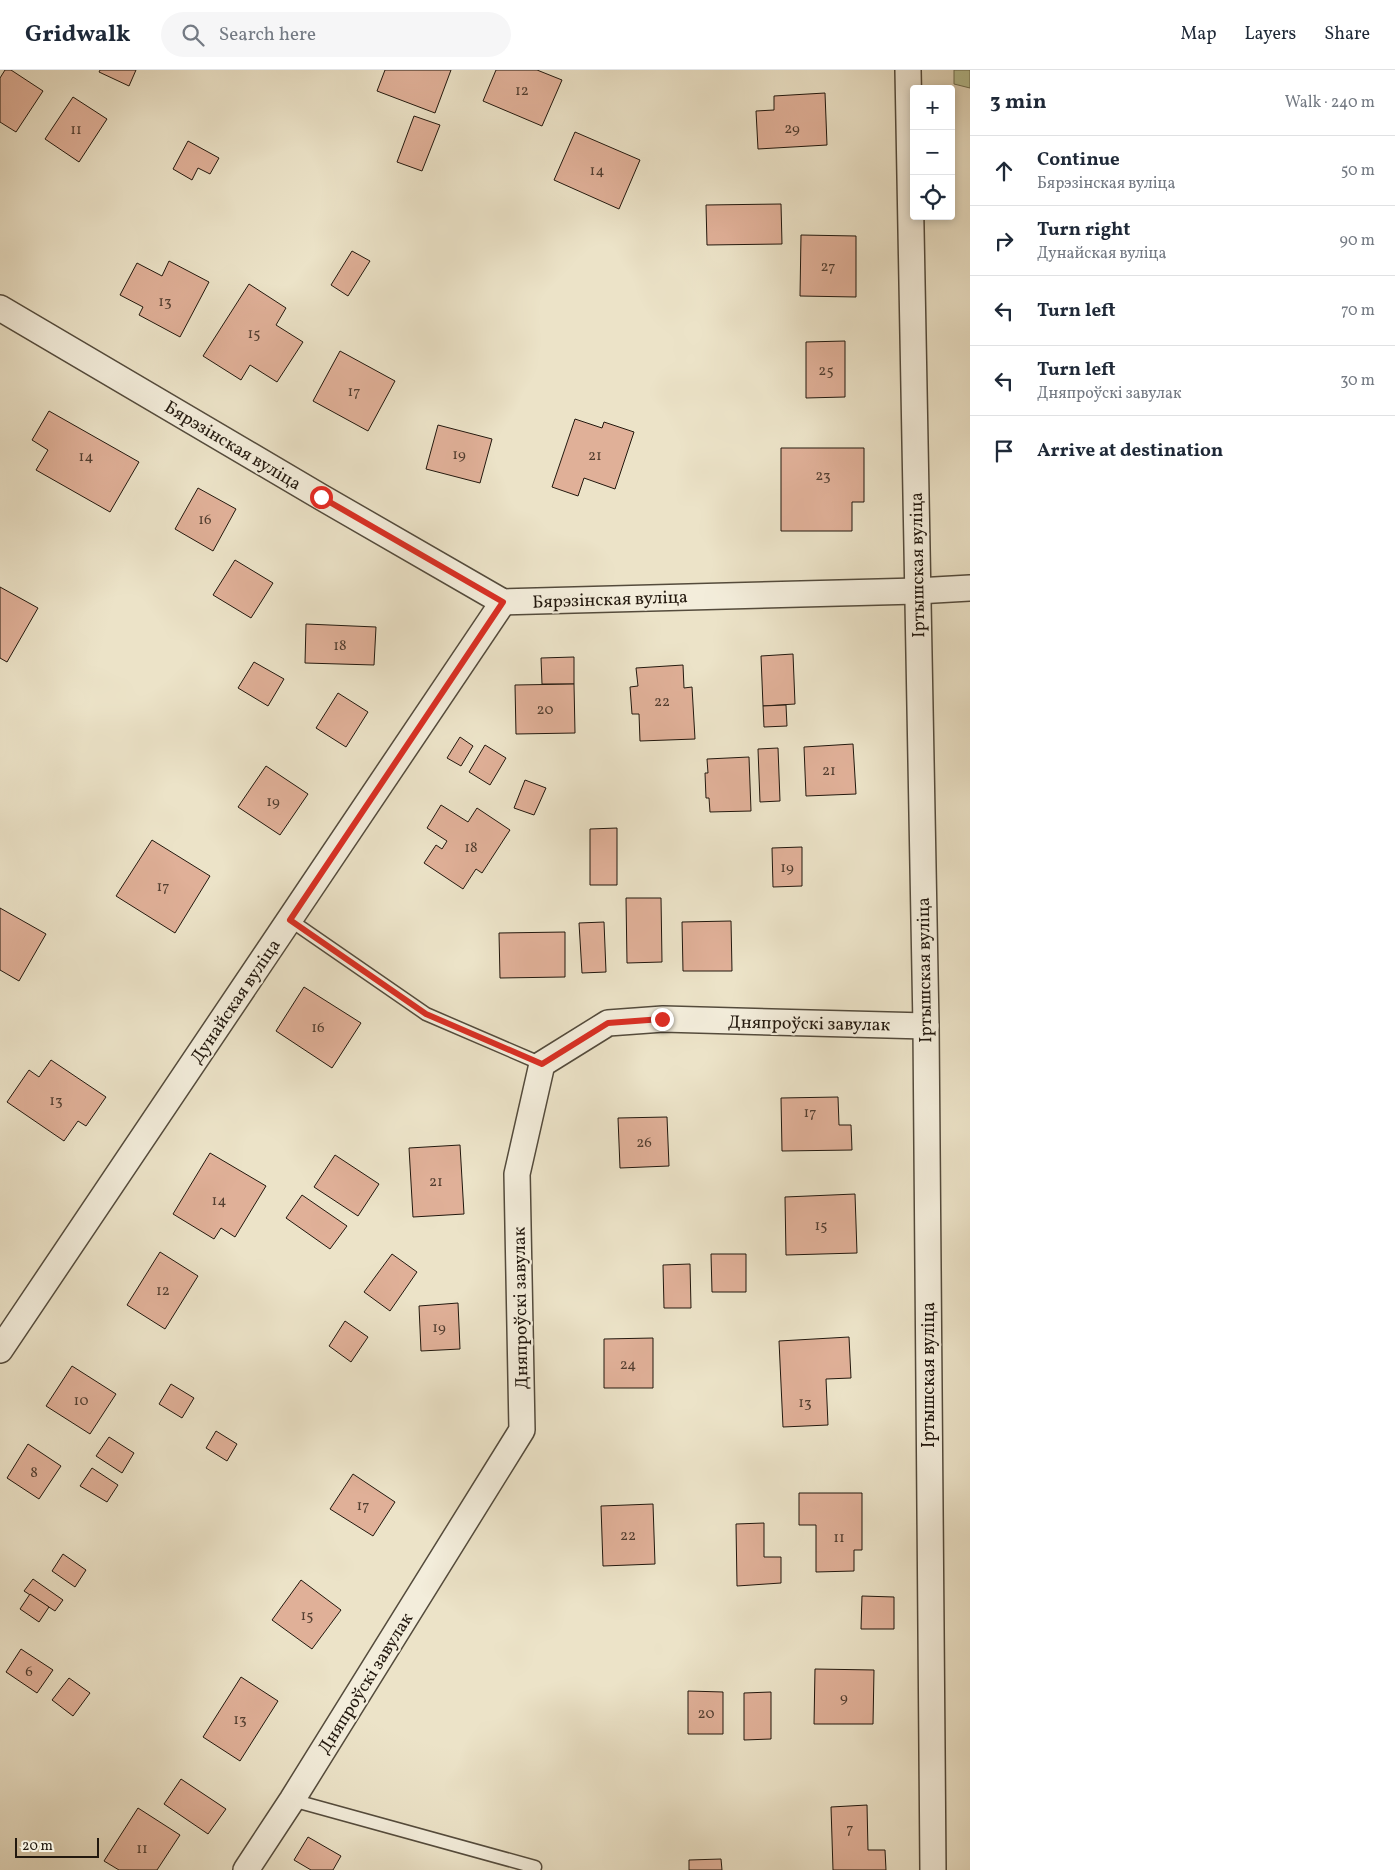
<!DOCTYPE html>
<meta charset="utf-8">
<style>
body{margin:0;font-family:Vollkorn,serif;background:#f6f6f7;color:#1f2937}
.controls{position:absolute;right:15px;top:15px;display:grid;overflow:hidden;border-radius:5px;box-shadow:0 2px 8px #0003}
.controls button{width:45px;height:45px;display:grid;place-items:center;padding:0;border:0;border-bottom:1px solid #e0e1e3;background:#fff;color:#1f2937;font:25px sans-serif}
.scale{position:absolute;left:15px;bottom:12px;width:84px;box-sizing:border-box;padding-left:5px;border:2px solid #22180e;border-top:0;font-size:14px;line-height:18px;white-space:nowrap;color:#22180e;-webkit-text-stroke:4px #f3eddb;paint-order:stroke}
.stop{position:absolute;width:15px;height:15px;margin:-11px;border:4px solid #d93025;border-radius:50%;background:#fff}
.stop.end{background:#d93025;border-color:#fff;box-shadow:0 1px 5px #0008}
.list{margin:0;padding:0;list-style:none}
h2{display:flex;justify-content:space-between;align-items:center;height:65px;margin:0;padding:0 20px;font-size:21px}
h2 small{font-size:16px;font-weight:400;color:#747a83}
.list li{display:grid;grid-template-columns:32px 1fr auto;gap:15px;align-items:center;box-sizing:border-box;height:70px;padding:0 20px;border-top:1px solid #e0e1e3}
.list b{display:block;font-size:19px;white-space:nowrap}
.list p{margin:0;font-size:16px;white-space:nowrap;color:#747a83}
.list em{font-size:16px;font-style:normal;color:#747a83}
.icon{flex:none;width:28px;height:28px;fill:none;stroke:currentColor;stroke-width:2;stroke-linecap:round;stroke-linejoin:round}
.map{position:relative;flex:none;width:970px;height:1800px;overflow:hidden}
header{display:flex;align-items:center;gap:30px;box-sizing:border-box;height:70px;padding:0 25px;background:#fff;border-bottom:1px solid #e0e1e3}
header strong{font-size:24px}
nav{display:flex;gap:28px;margin-inline-start:auto;font-size:18px}
.search{width:350px;height:45px;background:#f6f6f7;display:flex;align-items:center;gap:12px;box-sizing:border-box;padding:0 18px;border-radius:28px;color:#747a83;font-size:19px}
main{display:flex}
aside{flex:1;background:#fff}
.map>svg:first-child{display:block}
.green{fill:#b9c395;stroke:#6e6e52}
.building{fill:#e0b098;stroke:#22180e}
.lines{fill:none;stroke-linecap:round;stroke-linejoin:round}
.service-casing{stroke:#544b3c;stroke-width:15}
.minor-casing{stroke:#544b3c;stroke-width:28}
.service{stroke:#f3eddb;stroke-width:12}
.minor{stroke:#f3eddb;stroke-width:25}
.route{stroke:#d93025;stroke-width:6}
.labels{text-anchor:middle;stroke-width:4.5;stroke-linejoin:round;paint-order:stroke}
.number-label{font-size:15px;fill:#523e30}
.street-label{font-size:18px;fill:#22180e;stroke:#f3eddb}
</style>
<header>
<strong>Gridwalk</strong>
<div class="search"><svg class="icon" aria-label="search" viewBox="0 0 24 24"><circle cx="10" cy="10" r="6"/><path d="M15 15l6 6"/></svg>Search here</div>
<nav><a>Map</a><a>Layers</a><a>Share</a></nav>
</header>
<main>
<div class="map">
<svg width="970" height="1800" viewBox="0 0 970 1800">
<rect width="100%" height="100%" fill="#ece3c8"/>
<filter id="stains"><feTurbulence type="fractalNoise" baseFrequency=".004" numOctaves="4"/><feColorMatrix values="0 0 0 0 .2 0 0 0 0 .09 0 0 0 0 .02 0 0 0 .5 -.17"/></filter>
<radialGradient id="worn" r=".72"><stop offset=".6" stop-color="#630" stop-opacity="0"/><stop offset="1" stop-color="#630" stop-opacity=".3"/></radialGradient>
<polygon class="green" points="954,0 970,0 970,18 954,14"/>
<g class="building">
<polygon points="5,0 11,0 43,21 16,62 0,52 0,8"/>
<polygon points="100,0 136,0 129,16 99,2"/>
<polygon points="385,0 451,0 435,43 377,21"/>
<polygon points="496,0 537,0 562,10 542,56 483,31"/>
<polygon points="825,23 827,75 758,79 756,41 774,40 774,26"/>
<polygon points="73,27 107,49 79,92 45,69"/>
<polygon points="414,46 440,55 422,101 397,92"/>
<polygon points="575,62 640,90 619,139 554,110"/>
<polygon points="188,71 219,88 210,104 198,98 192,110 173,99"/>
<polygon points="781,134 782,174 707,175 706,135"/>
<polygon points="801,165 856,166 856,227 800,226"/>
<polygon points="352,181 370,191 348,226 331,215"/>
<polygon points="169,191 209,212 180,267 139,245 143,237 120,225 137,193 162,206"/>
<polygon points="249,214 286,238 276,255 303,272 277,312 250,295 241,310 203,286"/>
<polygon points="845,271 845,327 806,328 806,272"/>
<polygon points="340,281 395,311 368,361 313,331"/>
<polygon points="49,341 139,392 110,442 36,400 48,380 32,370"/>
<polygon points="575,349 602,358 604,352 634,362 615,419 584,408 578,426 552,417"/>
<polygon points="438,355 492,369 480,413 426,399"/>
<polygon points="781,378 864,378 864,432 852,432 852,461 781,461"/>
<polygon points="198,418 236,439 213,481 175,459"/>
<polygon points="235,490 273,513 251,548 213,525"/>
<polygon points="0,517 38,538 7,592 0,588"/>
<polygon points="306,554 376,557 374,595 305,593"/>
<polygon points="793,584 795,634 763,636 761,586"/>
<polygon points="574,587 574,614 542,614 541,588"/>
<polygon points="254,592 284,609 268,636 238,618"/>
<polygon points="683,595 684,618 692,617 695,669 640,671 639,644 632,644 630,617 638,616 636,598"/>
<polygon points="574,614 575,663 516,664 515,615"/>
<polygon points="338,623 368,642 346,677 316,658"/>
<polygon points="786,635 787,656 764,657 763,636"/>
<polygon points="460,667 473,676 461,696 447,688"/>
<polygon points="853,674 856,724 806,726 804,677"/>
<polygon points="485,675 506,688 490,715 469,702"/>
<polygon points="778,678 780,731 760,732 758,679"/>
<polygon points="749,687 751,741 710,742 709,728 706,728 705,703 708,703 707,689"/>
<polygon points="266,696 308,724 280,765 238,737"/>
<polygon points="525,710 546,718 534,745 514,738"/>
<polygon points="441,735 468,752 477,738 510,760 482,803 476,799 463,819 424,793 436,775 442,779 447,771 427,758"/>
<polygon points="617,758 617,815 590,815 590,759"/>
<polygon points="152,770 210,806 175,863 116,826"/>
<polygon points="802,777 802,816 773,817 772,778"/>
<polygon points="626,828 661,828 662,892 627,893"/>
<polygon points="0,838 46,864 19,911 0,900"/>
<polygon points="731,851 732,901 683,901 682,852"/>
<polygon points="604,852 606,902 582,903 579,853"/>
<polygon points="565,862 565,907 500,908 499,863"/>
<polygon points="304,917 361,953 332,998 276,961"/>
<polygon points="51,990 106,1027 86,1056 78,1051 64,1071 7,1032 29,1000 39,1007"/>
<polygon points="838,1027 839,1055 851,1055 852,1080 782,1081 781,1028"/>
<polygon points="667,1047 669,1096 620,1098 618,1048"/>
<polygon points="460,1075 464,1144 413,1147 409,1078"/>
<polygon points="210,1083 266,1116 235,1167 221,1158 214,1169 173,1144"/>
<polygon points="335,1085 379,1114 358,1146 314,1117"/>
<polygon points="855,1124 857,1183 786,1185 785,1127"/>
<polygon points="302,1125 347,1156 330,1179 286,1148"/>
<polygon points="160,1182 198,1206 165,1259 127,1235"/>
<polygon points="392,1184 417,1202 390,1241 364,1222"/>
<polygon points="711,1184 746,1184 746,1222 712,1222"/>
<polygon points="690,1194 691,1238 664,1238 663,1195"/>
<polygon points="458,1233 460,1279 421,1281 419,1236"/>
<polygon points="345,1251 368,1267 351,1292 329,1276"/>
<polygon points="849,1267 851,1308 826,1309 828,1355 783,1357 779,1271"/>
<polygon points="653,1268 653,1318 604,1318 604,1269"/>
<polygon points="72,1296 116,1324 90,1364 46,1336"/>
<polygon points="171,1314 194,1328 182,1348 159,1334"/>
<polygon points="216,1361 237,1374 227,1391 206,1378"/>
<polygon points="109,1367 134,1383 122,1403 96,1386"/>
<polygon points="28,1374 61,1396 39,1429 7,1408"/>
<polygon points="92,1398 118,1415 107,1432 80,1416"/>
<polygon points="353,1404 395,1432 373,1466 330,1439"/>
<polygon points="799,1423 862,1423 862,1480 854,1480 854,1501 816,1502 816,1455 799,1455"/>
<polygon points="653,1434 655,1494 603,1496 601,1436"/>
<polygon points="764,1453 764,1487 781,1487 781,1513 737,1516 736,1454"/>
<polygon points="63,1484 86,1500 75,1517 52,1501"/>
<polygon points="33,1509 63,1530 55,1541 24,1521"/>
<polygon points="301,1510 341,1540 312,1579 272,1550"/>
<polygon points="30,1524 49,1537 39,1552 20,1539"/>
<polygon points="862,1526 894,1527 894,1559 861,1559"/>
<polygon points="21,1579 53,1600 37,1623 6,1602"/>
<polygon points="815,1599 874,1600 873,1654 814,1654"/>
<polygon points="241,1607 278,1631 240,1691 203,1667"/>
<polygon points="69,1608 90,1623 73,1646 52,1630"/>
<polygon points="688,1621 723,1622 723,1664 688,1664"/>
<polygon points="771,1622 771,1669 744,1670 744,1623"/>
<polygon points="181,1709 226,1739 208,1764 164,1734"/>
<polygon points="867,1735 868,1780 885,1780 886,1800 833,1800 831,1737"/>
<polygon points="138,1738 180,1765 157,1800 119,1800 104,1791"/>
<polygon points="308,1767 341,1786 333,1800 311,1800 294,1790"/>
<polygon points="721,1789 722,1800 689,1800 689,1790"/>
</g>
<g class="lines">
<g class="service-casing">
<g id="service">
<polyline points="290,850 426,944 542,994"/>
<polyline points="292,1730 535,1797"/>
</g>
</g>
<g class="minor-casing">
<g id="minor">
<polyline points="908,0 926,956 933,1800"/>
<polyline points="0,238 321,427 503,532 917,521 970,518"/>
<polyline points="0,1280 503,532"/>
<polyline points="246,1800 292,1730 522,1360 517,1104 542,994 608,953 663,949 926,956"/>
</g>
</g>
<use href="#service" class="service"/>
<use href="#minor" class="minor"/>
</g>
<g class="lines">
<polyline class="route" points="321,427 503,532 290,850 426,944 542,994 608,953 662,949"/>
</g>
<g class="labels">
<g class="number-label">
<text x="522" y="25">12</text>
<text x="792" y="63">29</text>
<text x="76" y="64">11</text>
<text x="597" y="105">14</text>
<text x="828" y="201">27</text>
<text x="165" y="236">13</text>
<text x="254" y="268">15</text>
<text x="826" y="305">25</text>
<text x="354" y="326">17</text>
<text x="459" y="389">19</text>
<text x="595" y="390">21</text>
<text x="86" y="391">14</text>
<text x="823" y="410">23</text>
<text x="205" y="454">16</text>
<text x="340" y="580">18</text>
<text x="662" y="636">22</text>
<text x="545" y="644">20</text>
<text x="829" y="705">21</text>
<text x="273" y="736">19</text>
<text x="471" y="782">18</text>
<text x="787" y="802">19</text>
<text x="163" y="821">17</text>
<text x="318" y="962">16</text>
<text x="56" y="1035">13</text>
<text x="810" y="1047">17</text>
<text x="644" y="1077">26</text>
<text x="436" y="1116">21</text>
<text x="219" y="1135">14</text>
<text x="821" y="1160">15</text>
<text x="163" y="1225">12</text>
<text x="439" y="1262">19</text>
<text x="628" y="1299">24</text>
<text x="81" y="1335">10</text>
<text x="805" y="1337">13</text>
<text x="34" y="1407">8</text>
<text x="363" y="1440">17</text>
<text x="628" y="1470">22</text>
<text x="839" y="1472">11</text>
<text x="307" y="1550">15</text>
<text x="29" y="1606">6</text>
<text x="844" y="1632">9</text>
<text x="706" y="1648">20</text>
<text x="240" y="1654">13</text>
<text x="850" y="1763">7</text>
<text x="142" y="1783">11</text>
</g>
<g class="street-label">
<text transform="translate(233 375) rotate(31)" y="6">Бярэзінская вуліца</text>
<text transform="translate(917 495) rotate(-91)" y="6">Іртышская вуліца</text>
<text transform="translate(610 529) rotate(-2)" y="6">Бярэзінская вуліца</text>
<text transform="translate(924 900) rotate(-91)" y="6">Іртышская вуліца</text>
<text transform="translate(235 931) rotate(-56)" y="6">Дунайская вуліца</text>
<text transform="translate(809 953) rotate(1)" y="6">Дняпроўскі завулак</text>
<text transform="translate(520 1238) rotate(-91)" y="6">Дняпроўскі завулак</text>
<text transform="translate(928 1305) rotate(-90)" y="6">Іртышская вуліца</text>
<text transform="translate(365 1613) rotate(-58)" y="6">Дняпроўскі завулак</text>
</g>
</g>
<rect width="100%" height="100%" filter="url(#stains)"/>
<rect width="100%" height="100%" fill="url(#worn)"/>
</svg>
<div class="controls">
<button>+</button>
<button>−</button>
<button><svg class="icon" aria-label="locate" viewBox="0 0 24 24"><circle cx="12" cy="12" r="6"/><path d="M12 2v4M12 18v4M2 12h4M18 12h4"/></svg></button>
</div>
<div class="scale">20 m</div>
<div class="stop" style="left:321px;top:427px"></div>
<div class="stop end" style="left:662px;top:949px"></div>
</div>
<aside>
<h2>3 min<small>Walk · 240 m</small></h2>
<ul class="list">
<li><svg class="icon" aria-label="ahead" viewBox="0 0 24 24"><path d="M12 20V5M6 11l6-6 6 6"/></svg><div><b>Continue</b><p>Бярэзінская вуліца</p></div><em>50 m</em></li>
<li><svg class="icon" aria-label="right" viewBox="0 0 24 24"><path d="M7 20v-9h11M14 6l5 5-5 5"/></svg><div><b>Turn right</b><p>Дунайская вуліца</p></div><em>90 m</em></li>
<li><svg class="icon" aria-label="left" viewBox="0 0 24 24"><path d="M17 20v-9H6M10 6l-5 5 5 5"/></svg><div><b>Turn left</b></div><em>70 m</em></li>
<li><svg class="icon" aria-label="left" viewBox="0 0 24 24"><path d="M17 20v-9H6M10 6l-5 5 5 5"/></svg><div><b>Turn left</b><p>Дняпроўскі завулак</p></div><em>30 m</em></li>
<li><svg class="icon" aria-label="arrive" viewBox="0 0 24 24"><path d="M6 21V4h12l-3 4 3 4H6"/></svg><div><b>Arrive at destination</b></div></li>
</ul>
</aside>
</main>
